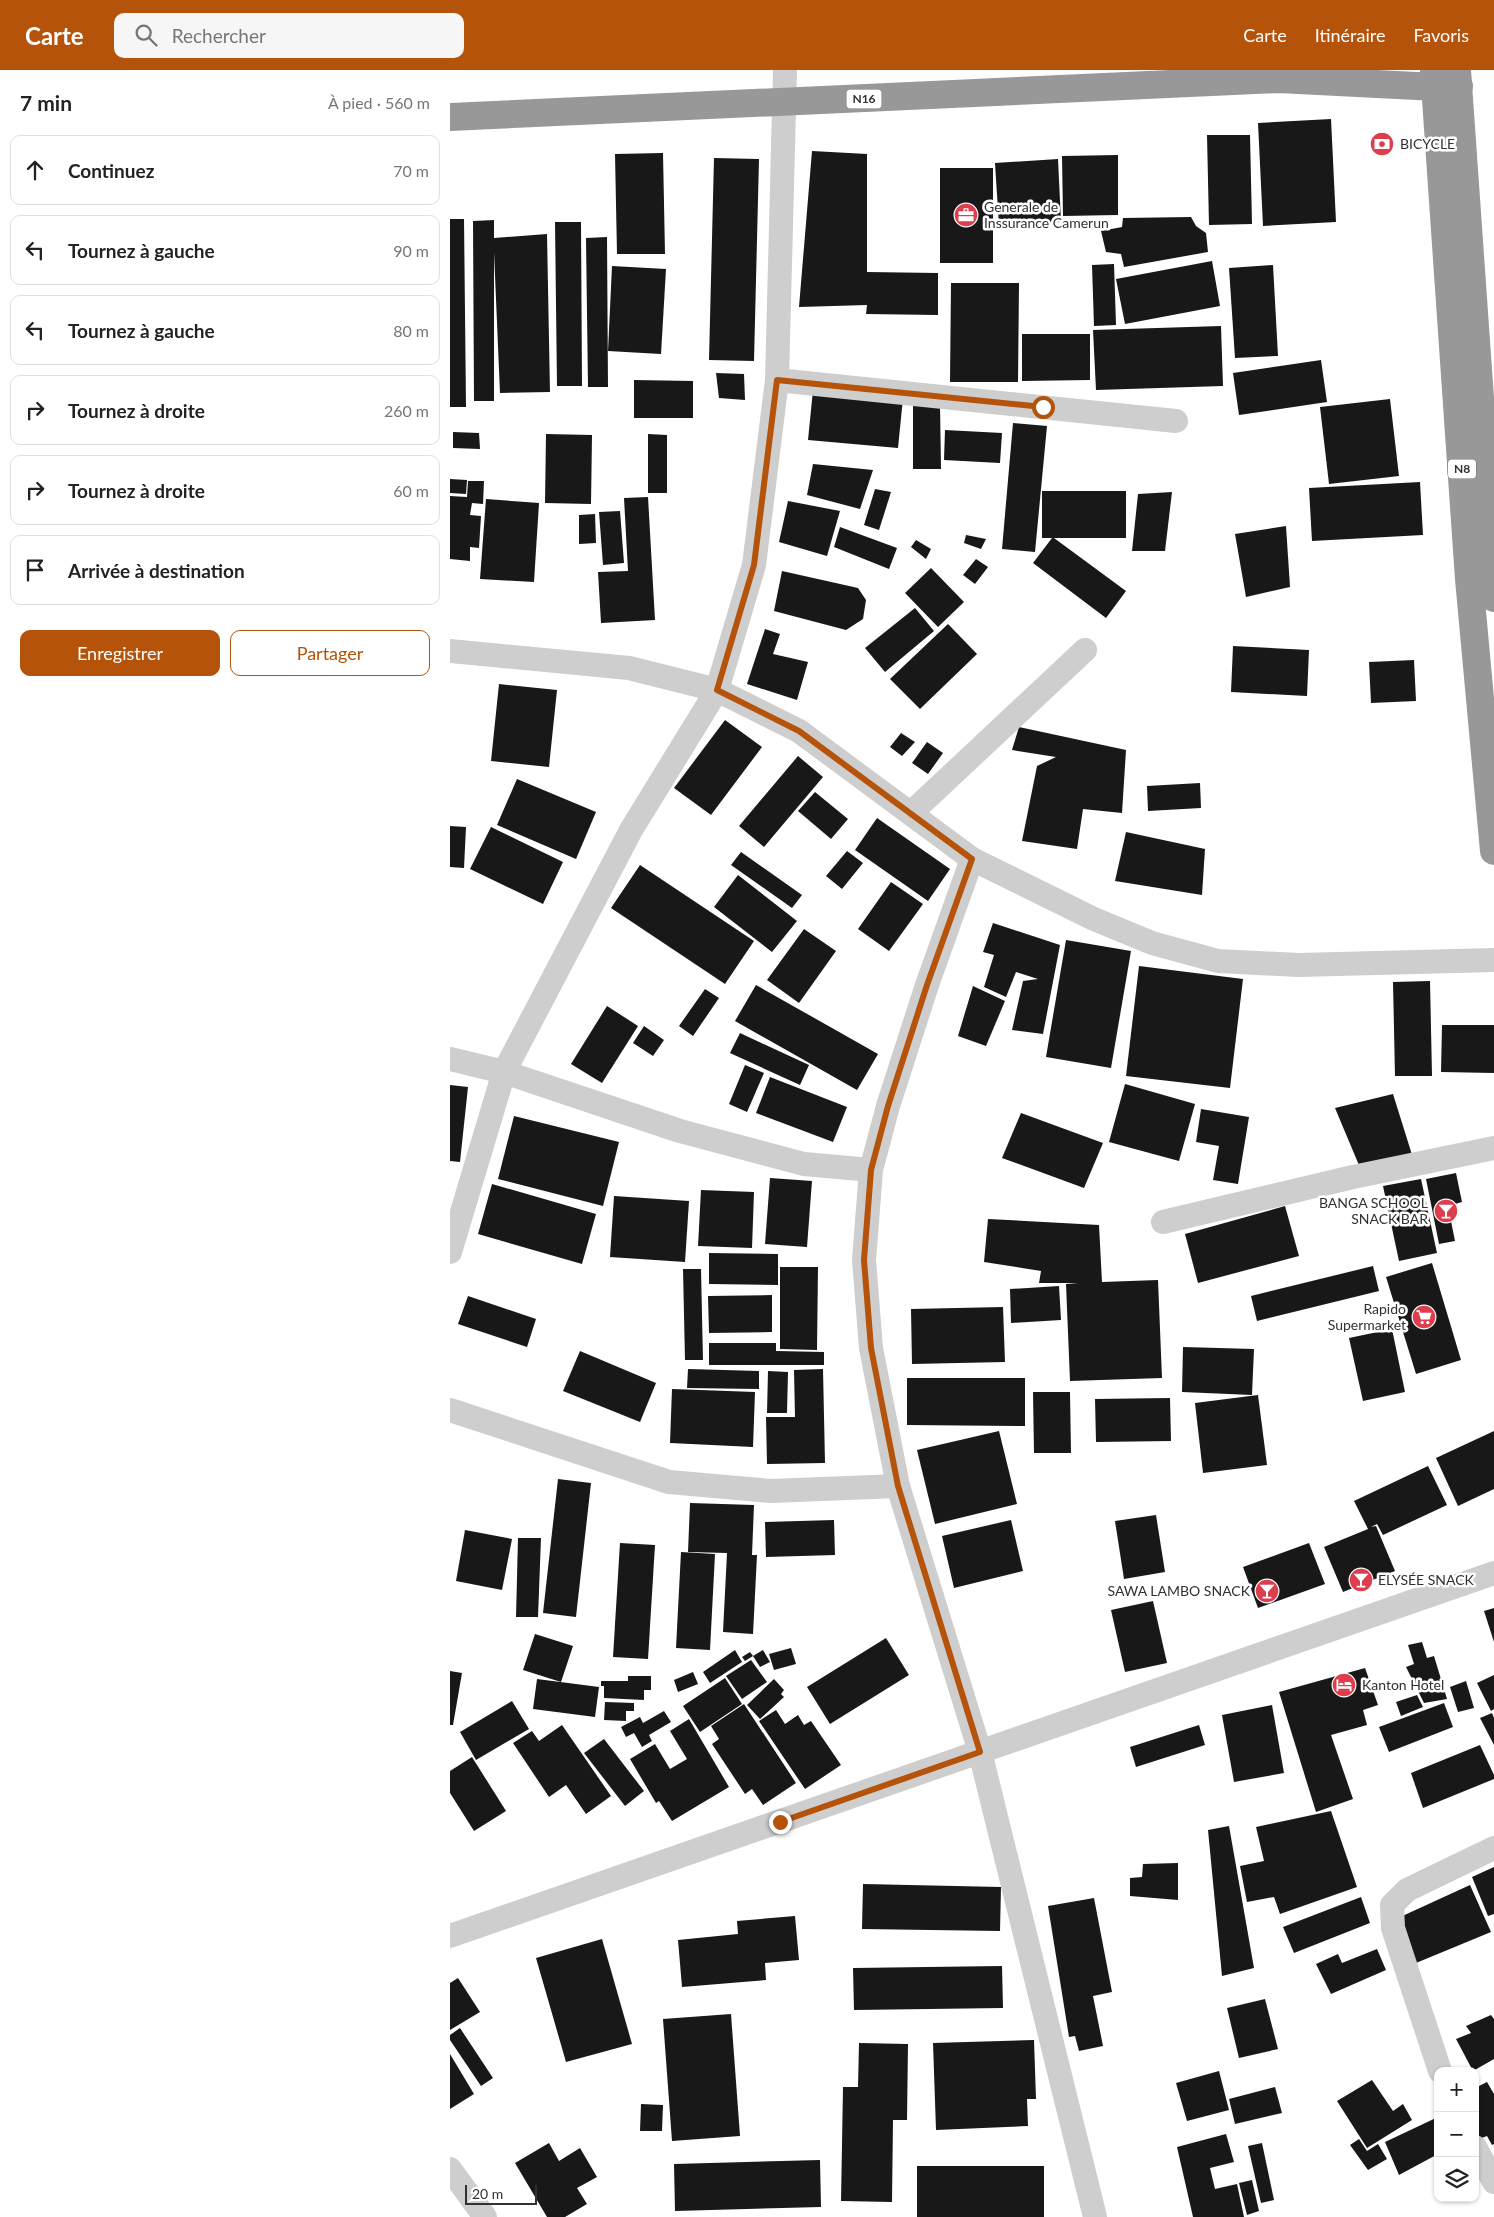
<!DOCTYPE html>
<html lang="fr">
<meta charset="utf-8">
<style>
body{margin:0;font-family:Lato,sans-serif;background:#f6f6f6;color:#222}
.controls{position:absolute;right:15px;bottom:15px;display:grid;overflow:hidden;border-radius:10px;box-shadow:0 1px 4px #0004}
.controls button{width:45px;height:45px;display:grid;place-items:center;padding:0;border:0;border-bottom:1px solid #e0e0e0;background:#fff;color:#222;font:25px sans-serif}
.scale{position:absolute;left:15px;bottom:12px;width:72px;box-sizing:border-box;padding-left:5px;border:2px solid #313131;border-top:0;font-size:14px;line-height:18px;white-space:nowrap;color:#313131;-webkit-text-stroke:4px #fff;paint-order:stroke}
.stop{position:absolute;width:15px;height:15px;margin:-11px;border:4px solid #b45309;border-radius:50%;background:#fff}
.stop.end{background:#b45309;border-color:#fff;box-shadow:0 1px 5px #0008}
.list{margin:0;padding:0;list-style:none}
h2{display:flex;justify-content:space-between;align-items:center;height:65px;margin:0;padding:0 20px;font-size:21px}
h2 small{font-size:16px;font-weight:400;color:#767676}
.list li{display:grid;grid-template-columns:32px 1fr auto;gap:15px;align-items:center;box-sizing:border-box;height:70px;margin:0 10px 10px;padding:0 10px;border:1px solid #e0e0e0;border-radius:10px}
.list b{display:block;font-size:19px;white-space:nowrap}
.list em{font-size:16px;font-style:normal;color:#767676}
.actions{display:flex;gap:10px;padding:15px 20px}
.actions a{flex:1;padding:11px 0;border:1px solid #b45309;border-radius:10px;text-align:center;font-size:18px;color:#b45309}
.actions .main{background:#b45309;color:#fff}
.icon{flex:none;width:28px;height:28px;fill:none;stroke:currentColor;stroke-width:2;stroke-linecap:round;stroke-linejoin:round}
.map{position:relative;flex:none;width:1044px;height:2147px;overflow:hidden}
header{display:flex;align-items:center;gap:30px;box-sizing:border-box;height:70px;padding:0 25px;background:#b45309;color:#fff}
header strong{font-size:24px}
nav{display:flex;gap:28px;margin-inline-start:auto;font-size:18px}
.search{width:350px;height:45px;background:#f6f6f6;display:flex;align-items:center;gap:12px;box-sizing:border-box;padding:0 18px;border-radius:10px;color:#767676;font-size:19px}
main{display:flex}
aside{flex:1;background:#fff}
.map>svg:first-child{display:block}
.building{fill:#181818}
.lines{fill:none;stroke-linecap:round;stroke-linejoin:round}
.minor{stroke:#cecece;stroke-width:24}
.highway{stroke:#989898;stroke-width:28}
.route{stroke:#b45309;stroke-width:6}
.labels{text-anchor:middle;stroke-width:5;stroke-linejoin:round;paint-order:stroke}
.shield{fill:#fff;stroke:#6f6f6f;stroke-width:1}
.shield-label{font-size:12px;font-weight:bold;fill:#313131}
.poi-label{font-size:14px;fill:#313131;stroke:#fff;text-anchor:start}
</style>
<header>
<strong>Carte</strong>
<div class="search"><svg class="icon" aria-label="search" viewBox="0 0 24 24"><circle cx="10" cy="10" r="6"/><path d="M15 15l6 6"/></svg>Rechercher</div>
<nav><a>Carte</a><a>Itinéraire</a><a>Favoris</a></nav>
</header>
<main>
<aside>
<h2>7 min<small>À pied · 560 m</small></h2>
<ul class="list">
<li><svg class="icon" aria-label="ahead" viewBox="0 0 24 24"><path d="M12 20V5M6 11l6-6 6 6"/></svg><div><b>Continuez</b></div><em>70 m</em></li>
<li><svg class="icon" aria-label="left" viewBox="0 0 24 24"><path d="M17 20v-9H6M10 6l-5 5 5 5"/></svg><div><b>Tournez à gauche</b></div><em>90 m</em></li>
<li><svg class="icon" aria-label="left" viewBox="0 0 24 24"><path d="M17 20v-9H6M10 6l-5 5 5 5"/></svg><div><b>Tournez à gauche</b></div><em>80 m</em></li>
<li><svg class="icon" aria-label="right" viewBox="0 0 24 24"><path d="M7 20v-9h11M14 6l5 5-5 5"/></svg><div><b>Tournez à droite</b></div><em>260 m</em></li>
<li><svg class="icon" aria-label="right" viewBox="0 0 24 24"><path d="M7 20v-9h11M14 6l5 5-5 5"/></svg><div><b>Tournez à droite</b></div><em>60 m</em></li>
<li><svg class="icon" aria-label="arrive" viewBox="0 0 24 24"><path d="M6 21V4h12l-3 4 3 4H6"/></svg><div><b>Arrivée à destination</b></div></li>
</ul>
<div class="actions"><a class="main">Enregistrer</a><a>Partager</a></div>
</aside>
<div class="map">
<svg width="1044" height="2147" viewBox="0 0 1044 2147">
<rect width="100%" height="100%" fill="#fff"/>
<g class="building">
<polygon points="881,49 886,152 813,156 808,53"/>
<polygon points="757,65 800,65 802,154 759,155"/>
<polygon points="362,81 417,84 417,202 488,203 488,245 416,244 417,235 349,237"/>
<polygon points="213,83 215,184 167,184 165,84"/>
<polygon points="668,85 668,145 613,146 612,86"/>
<polygon points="264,88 309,89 304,291 259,290"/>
<polygon points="608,89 611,152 549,156 545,93"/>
<rect x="490" y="98" width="53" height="95"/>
<polygon points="741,147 746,156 756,163 758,182 674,197 671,184 656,182 651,161 672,157 673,148"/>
<polygon points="0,149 14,149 16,337 0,337"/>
<polygon points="44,150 44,168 97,164 100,322 50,323 44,182 44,331 24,331 23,151"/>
<polygon points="105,152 131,152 132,316 107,316"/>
<polygon points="157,167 158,317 138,317 136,168"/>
<polygon points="762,191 770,236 675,254 666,209"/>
<polygon points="664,194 666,255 644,256 642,195"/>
<polygon points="823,195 828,286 785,288 779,198"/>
<polygon points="162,196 216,199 211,284 158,281"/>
<polygon points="501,213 569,213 568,312 500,312"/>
<polygon points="771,256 773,316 646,320 643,260"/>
<polygon points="572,264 640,264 640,310 572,311"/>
<polygon points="871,290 877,332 789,345 783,303"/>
<polygon points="266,303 294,304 295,330 269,328"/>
<polygon points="184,310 243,311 243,348 184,348"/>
<polygon points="363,320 453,328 448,378 358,370"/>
<polygon points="940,329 949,406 879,414 870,337"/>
<polygon points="463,334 490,334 491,399 463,399"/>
<polygon points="563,353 597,356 585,482 552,479"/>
<polygon points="495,360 552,363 550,393 494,390"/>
<polygon points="3,362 29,363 30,379 3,378"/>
<polygon points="96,364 142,365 141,434 95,433"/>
<polygon points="198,364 217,365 217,423 198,423"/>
<polygon points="363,394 423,400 410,439 357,425"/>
<polygon points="0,409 17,410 16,424 0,423"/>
<polygon points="18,411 34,411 33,434 22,433 20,445 31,446 29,478 20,477 20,491 0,489 0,426 17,427"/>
<polygon points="970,412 973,465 862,471 859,418"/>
<polygon points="425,419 441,422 429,460 414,455"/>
<polygon points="592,421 676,421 676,468 604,468 676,521 656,548 583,493 602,468 592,468"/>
<polygon points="722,422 715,481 682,481 688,424"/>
<polygon points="198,427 205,550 151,553 148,502 178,501 174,428"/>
<polygon points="36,429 89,433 84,512 30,509"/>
<polygon points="338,431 390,441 377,486 329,472"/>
<polygon points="170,441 174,493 153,495 149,442"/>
<polygon points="145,444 146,473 129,474 129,445"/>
<polygon points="836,456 840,517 796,527 785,464"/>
<polygon points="390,457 447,478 439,499 384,477"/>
<polygon points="516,465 536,469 531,479 514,473"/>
<polygon points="466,470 481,479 476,489 461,477"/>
<polygon points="526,489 538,497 525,514 513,505"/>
<polygon points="481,498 514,532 488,557 455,523"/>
<polygon points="332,501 408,518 416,530 413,549 396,560 324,541"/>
<polygon points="465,538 484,561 435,602 415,578"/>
<polygon points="498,554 527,584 470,639 440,609"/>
<polygon points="315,559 330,564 323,584 358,592 347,630 297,614"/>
<polygon points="783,576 859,580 857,626 781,622"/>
<polygon points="964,590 966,631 921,633 919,592"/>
<polygon points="49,614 107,620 99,697 41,691"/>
<polygon points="275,650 312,677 261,745 224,718"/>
<polygon points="569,657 676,680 672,743 633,739 627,779 572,771 587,696 606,687 562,680"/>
<polygon points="451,663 465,672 452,686 440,677"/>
<polygon points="477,672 493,683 478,704 462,693"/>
<polygon points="348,686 373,707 314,777 289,756"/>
<polygon points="67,709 146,742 126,789 47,755"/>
<polygon points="750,713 751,738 698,741 697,716"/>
<polygon points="365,722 398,749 381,769 348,741"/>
<polygon points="427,748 500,799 478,831 405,780"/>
<polygon points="0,756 16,757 14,798 0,797"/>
<polygon points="41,757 113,792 93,834 20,799"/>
<polygon points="676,762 755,779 752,825 665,811"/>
<polygon points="397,781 413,793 392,819 376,806"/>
<polygon points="291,782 352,825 342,838 281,795"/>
<polygon points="190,795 304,871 275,914 161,838"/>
<polygon points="288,805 347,851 322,882 264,837"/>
<polygon points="441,812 473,834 439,881 408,859"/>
<polygon points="543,853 610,875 593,964 562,960 573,911 588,909 566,902 556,927 534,917 544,885 533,882"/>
<polygon points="354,859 386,881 349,933 317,910"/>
<polygon points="616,870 681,881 661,998 596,987"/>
<polygon points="689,896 793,909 780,1018 676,1006"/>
<polygon points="980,911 982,1006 945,1006 943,912"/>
<polygon points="306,915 428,984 407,1020 285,951"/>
<polygon points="523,916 555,931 536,976 508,966"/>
<polygon points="255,919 269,928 243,966 229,956"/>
<polygon points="157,936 188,956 152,1013 121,994"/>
<polygon points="992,955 1044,955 1044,1003 991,1002"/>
<polygon points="194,956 214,970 203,986 183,973"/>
<polygon points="290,963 359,995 350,1015 280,983"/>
<polygon points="295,995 314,1003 297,1042 279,1034"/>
<polygon points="320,1007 397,1037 383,1072 306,1043"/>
<polygon points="675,1014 745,1034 729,1091 659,1072"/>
<polygon points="0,1015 18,1017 10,1092 0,1091"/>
<polygon points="943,1024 963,1088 911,1100 885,1038"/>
<polygon points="751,1039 799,1047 788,1114 763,1110 769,1076 746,1072"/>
<polygon points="571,1043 653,1073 634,1118 552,1088"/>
<polygon points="64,1046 169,1072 153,1136 48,1109"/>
<polygon points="1006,1103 1012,1132 998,1136 1005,1171 989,1174 976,1109"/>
<polygon points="320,1108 362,1111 357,1177 315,1174"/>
<polygon points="971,1109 987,1183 949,1191 933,1116"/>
<polygon points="42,1114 146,1144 132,1194 28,1164"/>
<polygon points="251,1120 304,1122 302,1178 248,1176"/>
<polygon points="164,1126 239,1131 235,1192 160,1187"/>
<polygon points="835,1136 849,1186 748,1213 735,1164"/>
<polygon points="538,1149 649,1155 652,1212 708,1210 712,1308 620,1311 616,1214 628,1213 589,1213 591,1201 534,1192"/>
<polygon points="259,1183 328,1184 328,1215 259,1214"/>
<polygon points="982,1193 1011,1290 966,1304 936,1207"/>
<polygon points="923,1196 929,1221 807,1251 801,1226"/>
<polygon points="330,1197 368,1197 367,1280 330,1279"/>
<polygon points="233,1199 251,1199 253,1290 235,1290"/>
<polygon points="609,1216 611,1250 561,1253 560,1219"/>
<polygon points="322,1225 322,1262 259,1263 258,1226"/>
<polygon points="18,1226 86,1249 77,1277 8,1254"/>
<polygon points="553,1237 555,1292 462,1294 461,1239"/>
<polygon points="942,1259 955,1322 913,1331 899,1268"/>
<polygon points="259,1273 326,1273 326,1281 374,1282 374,1295 259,1295"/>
<polygon points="733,1277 804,1279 802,1325 732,1322"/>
<polygon points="130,1281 206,1313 190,1352 113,1321"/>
<polygon points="238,1299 309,1301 309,1319 237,1318"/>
<polygon points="373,1299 375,1393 317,1394 316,1347 345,1347 344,1300"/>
<polygon points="318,1301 338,1302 337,1343 317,1343"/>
<polygon points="457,1308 575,1308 575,1356 457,1355"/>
<polygon points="222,1319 305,1322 303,1377 220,1373"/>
<polygon points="583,1322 620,1322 621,1383 584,1383"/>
<polygon points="808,1325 817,1395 753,1403 745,1333"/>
<polygon points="720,1328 721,1371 646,1372 645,1329"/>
<polygon points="549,1361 567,1434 485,1454 467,1380"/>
<polygon points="1044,1361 1044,1419 1008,1436 986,1388"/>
<polygon points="978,1396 997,1435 933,1465 927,1454 921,1457 926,1456 945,1501 893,1522 874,1477 918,1459 904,1431"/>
<polygon points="108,1409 141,1413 126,1547 93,1543"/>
<polygon points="240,1433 304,1435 302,1485 307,1485 303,1564 273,1562 277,1483 238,1482"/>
<polygon points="706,1445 715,1502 674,1509 665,1451"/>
<polygon points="384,1450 385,1485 316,1487 315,1452"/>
<polygon points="561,1450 573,1501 504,1518 492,1466"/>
<polygon points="15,1460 62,1469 52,1520 6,1511"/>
<polygon points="68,1468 91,1468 88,1547 66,1547"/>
<polygon points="170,1473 205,1475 198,1589 163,1587"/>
<polygon points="859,1473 875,1514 808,1538 793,1497"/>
<polygon points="231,1482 265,1484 260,1580 226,1578"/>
<polygon points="703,1531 717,1593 675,1602 661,1540"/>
<polygon points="1044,1538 1044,1572 1034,1541"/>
<polygon points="85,1564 123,1576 111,1612 73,1600"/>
<polygon points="436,1568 459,1605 380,1654 357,1617"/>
<polygon points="972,1572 977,1588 984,1586 997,1629 974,1633 956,1597 964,1594 958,1575"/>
<polygon points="341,1578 346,1594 324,1600 319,1584"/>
<polygon points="285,1580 292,1592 260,1613 253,1602"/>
<polygon points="313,1580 320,1592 310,1597 303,1586"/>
<polygon points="300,1582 303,1586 295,1591 292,1587"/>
<polygon points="301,1590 317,1612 292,1629 276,1606"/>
<polygon points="915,1598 928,1635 913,1640 917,1655 881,1665 903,1729 866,1742 829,1622"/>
<polygon points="0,1601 12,1603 3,1655 0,1655"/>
<polygon points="243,1602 248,1614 228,1622 224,1610"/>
<polygon points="1044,1605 1044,1639 1041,1641 1027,1613"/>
<polygon points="178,1606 201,1606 201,1620 194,1620 194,1630 154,1628 154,1616 151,1616 151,1611 178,1611"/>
<polygon points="275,1608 292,1634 250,1662 233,1636"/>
<polygon points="87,1609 149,1617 145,1647 83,1639"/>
<polygon points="324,1609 334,1620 331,1624 334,1627 310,1649 297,1635"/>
<polygon points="1016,1611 1024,1638 1008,1642 1000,1617"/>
<polygon points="967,1625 973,1637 951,1646 946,1632"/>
<polygon points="62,1631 79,1659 26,1690 10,1662"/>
<polygon points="155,1632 184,1633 184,1641 176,1641 176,1651 154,1650"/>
<polygon points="994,1633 1003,1657 939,1682 929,1657"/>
<polygon points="294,1634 346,1713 313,1735 302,1719 295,1724 262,1674 269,1669 261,1656"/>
<polygon points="822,1635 834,1703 784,1712 772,1645"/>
<polygon points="326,1640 335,1654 348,1645 354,1655 361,1651 391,1695 355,1719 309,1651"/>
<polygon points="214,1641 221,1652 199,1665 202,1671 192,1677 184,1663 176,1667 171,1657 190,1647 193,1653"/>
<polygon points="1042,1643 1044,1648 1044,1675 1030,1648"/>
<polygon points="239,1649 279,1717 222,1751 209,1731 206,1733 180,1689 205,1674 220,1699 237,1689 220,1661"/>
<polygon points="112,1655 161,1726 136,1744 116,1715 99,1727 63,1673 82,1661 89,1671"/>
<polygon points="749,1655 755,1675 686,1697 680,1677"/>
<polygon points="154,1669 194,1721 175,1736 134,1683"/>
<polygon points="1030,1675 1044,1705 1044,1709 973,1738 961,1703"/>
<polygon points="22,1687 56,1741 24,1761 0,1723 0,1701"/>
<polygon points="881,1741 907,1817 830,1844 824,1827 797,1832 790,1796 814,1791 806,1757"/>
<polygon points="779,1756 804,1898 772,1906 758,1760"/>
<polygon points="728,1793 728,1830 680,1826 680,1808 692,1807 693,1794"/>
<polygon points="1044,1797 1044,1844 1038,1846 1022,1807"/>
<polygon points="413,1814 551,1817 550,1861 412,1859"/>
<polygon points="1020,1815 1041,1862 966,1893 948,1848"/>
<polygon points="911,1827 920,1853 844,1883 833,1857"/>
<polygon points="644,1828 662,1922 643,1926 653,1976 629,1981 625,1966 619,1967 598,1836"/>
<polygon points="345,1846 349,1890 315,1893 316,1910 232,1917 228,1870 288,1864 287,1851"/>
<polygon points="152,1869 182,1974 116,1992 86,1888"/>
<polygon points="927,1879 936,1900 881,1924 866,1894 888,1884 892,1893"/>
<polygon points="552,1896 553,1938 404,1940 403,1898"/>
<polygon points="8,1908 30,1942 0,1960 0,1913"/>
<polygon points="815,1929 828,1979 789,1988 777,1938"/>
<polygon points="281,1944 290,2066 222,2071 213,1949"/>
<polygon points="1041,1945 1044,1949 1044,1989 1023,2001 1006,1969 1021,1963 1016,1956"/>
<polygon points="10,1958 43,2008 31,2016 0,1970 0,1965"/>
<polygon points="584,1970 586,2029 577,2029 578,2056 486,2060 483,1973"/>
<polygon points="409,1973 458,1974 457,2050 443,2050 442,2132 391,2131 393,2017 408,2017"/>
<polygon points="0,1984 24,2024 0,2039"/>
<polygon points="769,2001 779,2040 737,2051 726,2013"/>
<polygon points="922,2010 943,2041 953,2034 962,2050 917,2078 887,2031"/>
<polygon points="1037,2012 1044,2024 1044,2074 1042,2075 1037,2066 1029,2069 1025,2061 1025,2018"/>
<polygon points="825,2017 832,2043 785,2054 779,2029"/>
<polygon points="191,2034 213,2035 212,2061 190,2061"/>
<polygon points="988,2047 988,2084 949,2105 935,2072"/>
<polygon points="776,2064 784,2092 760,2098 765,2119 787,2114 794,2147 743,2147 727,2077"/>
<polygon points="909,2069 917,2081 928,2074 937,2089 918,2100 900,2075"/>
<polygon points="99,2073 109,2091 130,2078 147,2107 127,2118 137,2134 115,2147 97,2147 65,2093"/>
<polygon points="812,2073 824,2130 811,2133 798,2076"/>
<polygon points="370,2090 371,2137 225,2141 224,2094"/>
<rect x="467" y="2096" width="127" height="51"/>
<polygon points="802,2110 809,2141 797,2145 789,2113"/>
</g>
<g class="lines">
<g class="minor">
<polyline points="327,310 726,351"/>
<polyline points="0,581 179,598 267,620 349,661 522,789 644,849 702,873 768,891 849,895 1044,890"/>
<polyline points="461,743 635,580"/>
<polyline points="522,789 477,915 438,1036 421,1100 414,1190 421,1278 448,1416 530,1682 645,2147"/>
<polyline points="0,989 54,1002 230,1061 354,1094 421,1100"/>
<polyline points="713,1152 903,1107 1044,1078"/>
<polyline points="0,1182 54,1002 181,760 267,620 304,495 327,310 335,0"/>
<polyline points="0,1340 219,1412 321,1421 448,1416"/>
<polyline points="0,1866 1044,1503"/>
<polyline points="990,2001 943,1858 942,1835 957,1820 1044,1778"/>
<polyline points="1025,2077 1044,2112"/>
<polyline points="0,2099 35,2147"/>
</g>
<g class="highway">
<polyline points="984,0 1019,509 1044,781"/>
<polyline points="1007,0 1044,528"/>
<polyline points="0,47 829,9 986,17 1009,16"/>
</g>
</g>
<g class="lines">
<polyline class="route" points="330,1752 530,1682 448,1416 421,1278 414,1190 421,1100 438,1036 477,915 522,789 349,661 267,620 304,495 327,310 593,337"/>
</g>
<defs>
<g id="bank-disc" transform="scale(1.25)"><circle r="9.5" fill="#dd3e4e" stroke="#fff"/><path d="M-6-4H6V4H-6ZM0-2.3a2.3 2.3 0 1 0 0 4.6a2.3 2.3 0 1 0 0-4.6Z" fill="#fff"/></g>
<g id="office-disc" transform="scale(1.25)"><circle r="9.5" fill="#dd3e4e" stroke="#fff"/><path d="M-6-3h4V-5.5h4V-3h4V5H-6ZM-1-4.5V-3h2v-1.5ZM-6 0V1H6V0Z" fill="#fff"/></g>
<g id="bar-disc" transform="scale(1.25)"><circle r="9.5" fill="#dd3e4e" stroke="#fff"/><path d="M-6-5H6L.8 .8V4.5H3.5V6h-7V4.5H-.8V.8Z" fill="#fff"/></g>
<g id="supermarket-disc" transform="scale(1.25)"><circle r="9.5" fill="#dd3e4e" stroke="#fff"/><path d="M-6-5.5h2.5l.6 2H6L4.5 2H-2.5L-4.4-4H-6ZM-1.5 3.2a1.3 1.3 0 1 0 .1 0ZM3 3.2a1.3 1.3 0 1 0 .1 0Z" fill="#fff"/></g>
<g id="hotel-disc" transform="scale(1.25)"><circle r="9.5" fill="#dd3e4e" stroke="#fff"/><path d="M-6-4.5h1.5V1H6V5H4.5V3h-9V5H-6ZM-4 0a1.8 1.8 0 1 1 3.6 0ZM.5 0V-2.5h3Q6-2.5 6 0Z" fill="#fff"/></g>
</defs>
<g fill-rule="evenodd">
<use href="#bank-disc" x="932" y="74"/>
<use href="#office-disc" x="516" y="145"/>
<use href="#bar-disc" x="996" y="1141"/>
<use href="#supermarket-disc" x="974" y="1247"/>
<use href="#bar-disc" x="911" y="1510"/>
<use href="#bar-disc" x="817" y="1521"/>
<use href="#hotel-disc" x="894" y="1615"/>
</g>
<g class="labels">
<g class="shield">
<rect x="396.5" y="19.5" width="35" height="19" rx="4"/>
<rect x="998" y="389.5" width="28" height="19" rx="4"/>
</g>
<g class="shield-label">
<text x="414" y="33">N16</text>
<text x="1012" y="403">N8</text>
</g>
<g class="poi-label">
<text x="950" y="79">BICYCLE</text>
<text x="534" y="142">Generale de<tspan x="534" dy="16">Inssurance Camerun</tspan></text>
<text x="978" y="1138" text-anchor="end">BANGA SCHOOL<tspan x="978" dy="16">SNACK BAR</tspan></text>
<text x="956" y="1244" text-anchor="end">Rapido<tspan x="956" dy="16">Supermarket</tspan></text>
<text x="928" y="1515">ELYSÉE SNACK</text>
<text x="800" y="1526" text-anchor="end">SAWA LAMBO SNACK</text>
<text x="912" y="1620">Kanton Hotel</text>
</g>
</g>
</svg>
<div class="controls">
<button>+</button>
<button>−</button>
<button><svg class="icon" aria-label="layers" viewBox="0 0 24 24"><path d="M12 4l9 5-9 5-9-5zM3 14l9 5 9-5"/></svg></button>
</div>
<div class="scale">20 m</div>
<div class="stop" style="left:593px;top:337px"></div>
<div class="stop end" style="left:330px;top:1752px"></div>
</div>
</main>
